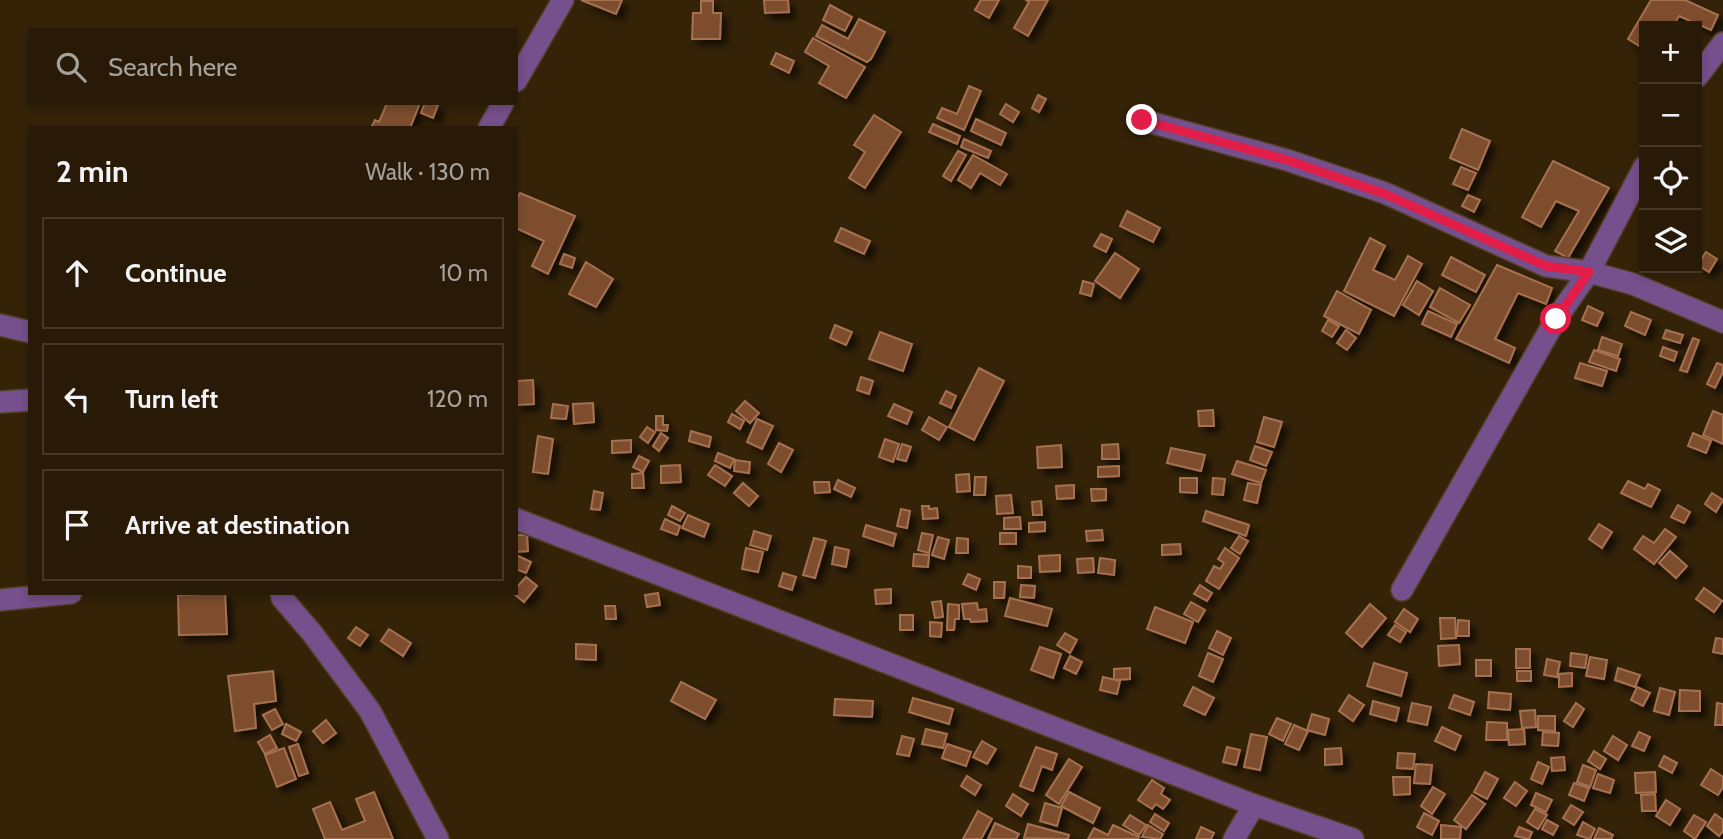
<!DOCTYPE html>
<meta charset="utf-8">
<style>
body{margin:0;font-family:Cabin,sans-serif;background:#342714;color:#f1f3f6}
.controls{position:absolute;right:21px;top:21px;display:grid;overflow:hidden;border-radius:0px;box-shadow:0 4px 10px #0003}
.controls button{width:63px;height:63px;display:grid;place-items:center;padding:0;border:0;border-bottom:2px solid #443828;background:#281a06;color:#f1f3f6;font:35px sans-serif}
.stop{position:absolute;width:21px;height:21px;margin:-16px;border:5px solid #e11d48;border-radius:50%;background:#fff}
.stop.end{background:#e11d48;border-color:#fff;box-shadow:0 2px 7px #0008}
.list{margin:0;padding:0;list-style:none}
h2{display:flex;justify-content:space-between;align-items:center;height:91px;margin:0;padding:0 28px;font-size:30px}
h2 small{font-size:23px;font-weight:400;color:#a5a19b}
.list li{display:grid;grid-template-columns:46px 1fr auto;gap:21px;align-items:center;box-sizing:border-box;height:112px;margin:0 14px 14px;padding:0 14px;border:2px solid #443828;border-radius:0px}
.list b{display:block;font-size:26px;white-space:nowrap}
.list em{font-size:23px;font-style:normal;color:#a5a19b}
.icon{flex:none;width:38px;height:38px;fill:none;stroke:currentColor;stroke-width:2;stroke-linecap:round;stroke-linejoin:round}
.map{position:relative;flex:none;width:1723px;height:839px;overflow:hidden}
.search{position:absolute;background:#281a06;box-shadow:0 4px 10px #0003;left:28px;top:28px;width:490px;height:77px;display:flex;align-items:center;gap:18px;box-sizing:border-box;padding:0 24px;border-radius:0px;color:#a5a19b;font-size:26px}
.panel{position:absolute;background:#281a06;box-shadow:0 4px 10px #0003;left:28px;top:126px;width:490px;height:469px;border-radius:0px}
.map>svg:first-child{display:block}
.building{fill:#7e4d2d;stroke:#a67150;stroke-width:2;filter:url(#shadow)}
.lines{fill:none;stroke-linecap:round;stroke-linejoin:round}
.minor-casing{stroke:#513f24;stroke-width:24}
.minor{stroke:#76508c;stroke-width:21}
.route{stroke:#e11d48;stroke-width:9}
</style>
<div class="map">
<svg width="1723" height="839" viewBox="0 0 1723 839">
<defs>
<filter id="shadow"><feDropShadow dx="6" dy="6" stdDeviation="3.5" flood-color="#0009"/></filter>
</defs>
<rect width="100%" height="100%" fill="#352308"/>
<g class="building">
<polygon points="581,0 622,0 616,14"/>
<polygon points="764,0 788,0 789,12 765,13"/>
<polygon points="981,0 999,0 989,18 975,10"/>
<polygon points="1026,0 1048,0 1028,36 1014,28 1029,2"/>
<polygon points="1651,0 1685,0 1718,15 1711,30 1679,16 1673,26 1644,26 1644,49 1628,39"/>
<polygon points="701,1 713,1 713,13 721,13 720,39 692,39 693,13 701,13"/>
<polygon points="830,5 852,17 845,31 823,20"/>
<polygon points="859,19 885,32 871,59 867,62 816,36 822,25 848,39"/>
<polygon points="813,38 865,67 846,98 819,83 829,66 805,52"/>
<polygon points="776,53 794,61 789,73 771,64"/>
<polygon points="969,86 981,91 964,130 937,118 942,108 957,114"/>
<polygon points="1038,95 1046,99 1039,112 1032,108"/>
<polygon points="387,103 420,103 410,128 371,128 375,120 379,122"/>
<polygon points="425,103 438,105 433,118 421,113"/>
<polygon points="1006,104 1019,112 1013,122 1000,114"/>
<polygon points="874,115 901,132 865,188 849,178 865,152 854,145"/>
<polygon points="976,119 1006,133 1001,145 971,131"/>
<polygon points="933,124 960,136 957,144 929,132"/>
<polygon points="1462,129 1490,141 1478,170 1450,158"/>
<polygon points="964,139 991,151 988,158 961,147"/>
<polygon points="958,151 966,155 951,181 943,176"/>
<polygon points="973,155 1007,174 1000,185 980,173 971,188 958,180"/>
<polygon points="1553,161 1609,188 1568,258 1555,251 1579,211 1556,201 1541,227 1522,217"/>
<polygon points="1461,167 1476,173 1468,190 1453,184"/>
<polygon points="520,193 575,216 548,274 532,266 544,241 516,228 516,201"/>
<polygon points="1468,195 1480,200 1474,212 1462,206"/>
<polygon points="1127,211 1160,228 1153,242 1120,226"/>
<polygon points="841,228 870,241 864,254 835,241"/>
<polygon points="1101,234 1112,239 1106,252 1094,246"/>
<polygon points="1370,238 1385,246 1373,270 1395,280 1408,256 1422,264 1394,316 1344,291"/>
<polygon points="1706,252 1717,259 1709,272 1698,265"/>
<polygon points="1115,253 1139,269 1120,298 1095,281"/>
<polygon points="564,254 575,258 572,268 560,264"/>
<polygon points="1451,257 1485,275 1476,292 1442,275"/>
<polygon points="586,262 613,279 596,307 569,294"/>
<polygon points="1497,265 1552,288 1546,304 1518,293 1495,339 1515,348 1509,363 1456,339"/>
<polygon points="1083,281 1094,284 1091,296 1080,293"/>
<polygon points="1417,281 1433,291 1419,315 1403,305"/>
<polygon points="1440,288 1470,305 1459,323 1430,307"/>
<polygon points="1337,291 1371,310 1359,334 1324,316"/>
<polygon points="1588,306 1603,313 1597,326 1582,320"/>
<polygon points="1428,311 1457,324 1451,337 1422,324"/>
<polygon points="1631,312 1651,320 1645,335 1625,326"/>
<polygon points="1328,320 1339,326 1332,337 1322,331"/>
<polygon points="835,325 852,332 846,345 830,338"/>
<polygon points="1346,330 1356,338 1347,350 1337,343"/>
<polygon points="1666,330 1683,335 1680,343 1663,338"/>
<polygon points="880,332 912,344 903,371 869,359"/>
<polygon points="1602,337 1622,344 1618,356 1598,350"/>
<polygon points="1693,338 1699,340 1687,372 1680,370"/>
<polygon points="1663,347 1677,352 1674,361 1660,356"/>
<polygon points="1594,350 1620,359 1616,371 1589,362"/>
<polygon points="1580,363 1607,371 1602,386 1575,378"/>
<polygon points="1717,363 1723,365 1723,372 1715,388 1707,384"/>
<polygon points="979,368 1004,381 974,440 949,427"/>
<polygon points="861,377 873,381 869,394 857,390"/>
<polygon points="533,380 534,404 516,405 516,381"/>
<polygon points="946,391 956,396 951,408 940,403"/>
<polygon points="745,401 759,413 750,423 736,411"/>
<polygon points="593,403 594,422 574,424 573,404"/>
<polygon points="553,404 568,406 566,419 551,418"/>
<polygon points="894,404 912,412 907,424 888,416"/>
<polygon points="1213,410 1214,426 1199,426 1198,411"/>
<polygon points="1713,411 1723,415 1723,444 1703,435"/>
<polygon points="732,414 744,421 740,429 728,422"/>
<polygon points="656,416 663,416 663,425 668,425 667,431 656,430"/>
<polygon points="929,417 947,427 939,440 922,430"/>
<polygon points="1264,417 1282,422 1274,447 1257,442"/>
<polygon points="757,419 773,426 762,449 747,442"/>
<polygon points="647,427 655,432 648,443 640,437"/>
<polygon points="691,431 711,437 709,447 689,441"/>
<polygon points="661,433 668,438 659,451 653,446"/>
<polygon points="1693,433 1711,441 1706,453 1688,446"/>
<polygon points="538,436 553,439 548,474 533,472"/>
<polygon points="885,439 899,444 893,462 879,457"/>
<polygon points="631,440 631,452 612,453 612,441"/>
<polygon points="779,443 793,450 781,472 768,464"/>
<polygon points="902,444 911,447 906,461 897,459"/>
<polygon points="1118,444 1119,459 1102,459 1102,445"/>
<polygon points="1061,445 1062,467 1038,468 1037,447"/>
<polygon points="1255,446 1272,452 1266,466 1250,460"/>
<polygon points="1171,448 1205,455 1201,471 1167,463"/>
<polygon points="718,453 734,459 730,468 715,461"/>
<polygon points="639,456 649,461 643,472 633,467"/>
<polygon points="735,460 750,462 749,473 734,471"/>
<polygon points="1237,461 1266,470 1261,483 1232,474"/>
<polygon points="680,465 681,482 661,483 661,466"/>
<polygon points="715,465 732,476 725,486 708,475"/>
<polygon points="1119,466 1119,476 1098,477 1098,467"/>
<polygon points="643,473 644,488 632,488 632,474"/>
<polygon points="969,474 970,491 957,492 956,475"/>
<polygon points="975,477 986,477 985,495 974,495"/>
<polygon points="1180,478 1197,478 1197,493 1180,492"/>
<polygon points="1213,478 1225,479 1223,495 1212,494"/>
<polygon points="838,480 855,488 851,497 834,489"/>
<polygon points="1628,481 1645,489 1648,484 1660,490 1651,507 1621,493"/>
<polygon points="814,482 829,482 830,492 815,493"/>
<polygon points="743,483 758,496 749,506 734,493"/>
<polygon points="1248,483 1261,485 1257,503 1244,500"/>
<polygon points="1074,485 1074,498 1057,499 1056,486"/>
<polygon points="1091,489 1106,489 1106,500 1092,501"/>
<polygon points="594,491 603,493 600,510 591,509"/>
<polygon points="1712,493 1723,500 1716,512 1705,504"/>
<polygon points="1011,495 1013,513 997,514 996,496"/>
<polygon points="1041,501 1042,515 1033,515 1032,502"/>
<polygon points="1678,505 1690,512 1684,523 1671,517"/>
<polygon points="672,506 685,513 680,521 668,515"/>
<polygon points="922,506 929,506 929,509 937,508 938,518 923,519"/>
<polygon points="901,509 910,511 907,528 897,526"/>
<polygon points="1206,511 1249,525 1246,536 1203,521"/>
<polygon points="688,515 709,524 704,537 682,528"/>
<polygon points="1020,517 1021,529 1004,529 1004,518"/>
<polygon points="665,519 680,526 677,535 661,529"/>
<polygon points="1045,522 1045,531 1029,532 1029,523"/>
<polygon points="1599,524 1612,532 1602,548 1589,539"/>
<polygon points="866,525 896,534 893,546 863,536"/>
<polygon points="1665,529 1676,537 1654,564 1634,549 1643,536 1654,543"/>
<polygon points="1102,530 1103,540 1087,541 1086,531"/>
<polygon points="754,531 771,536 767,550 750,545"/>
<polygon points="922,533 933,535 929,553 918,550"/>
<rect x="1000" y="533" width="16" height="11"/>
<polygon points="516,535 527,535 528,551 516,552"/>
<polygon points="1239,536 1248,541 1240,554 1231,548"/>
<polygon points="938,537 949,540 944,559 932,555"/>
<polygon points="814,538 826,541 815,578 803,575"/>
<polygon points="957,538 968,539 968,553 956,553"/>
<polygon points="1180,544 1181,554 1162,555 1162,545"/>
<polygon points="835,547 849,550 846,567 832,564"/>
<polygon points="746,548 763,552 758,572 742,569"/>
<polygon points="1225,548 1239,558 1219,589 1206,581 1214,566 1220,569 1224,563 1218,559"/>
<polygon points="1670,551 1687,566 1676,578 1659,563"/>
<polygon points="914,554 929,555 928,567 913,566"/>
<polygon points="516,555 531,562 526,573 516,569"/>
<polygon points="1060,555 1060,571 1040,572 1039,556"/>
<polygon points="1093,558 1094,572 1078,573 1077,559"/>
<polygon points="1100,558 1115,560 1114,575 1098,573"/>
<polygon points="1018,566 1031,567 1031,578 1018,578"/>
<polygon points="783,573 796,577 792,590 779,586"/>
<polygon points="968,574 980,579 976,590 963,584"/>
<polygon points="526,577 537,586 524,602 513,593 516,593 516,588"/>
<polygon points="994,582 1005,582 1004,598 994,598"/>
<polygon points="1021,585 1035,586 1034,598 1020,597"/>
<polygon points="1200,585 1212,593 1207,601 1194,594"/>
<polygon points="1704,588 1722,601 1714,612 1696,599"/>
<polygon points="891,589 891,603 876,604 875,590"/>
<polygon points="225,593 227,634 179,635 178,595"/>
<polygon points="658,593 660,605 647,607 645,595"/>
<polygon points="1010,598 1052,609 1047,626 1005,616"/>
<polygon points="941,601 943,617 935,618 932,602"/>
<polygon points="1191,602 1205,610 1198,622 1184,614"/>
<polygon points="977,603 978,610 986,609 987,621 971,622 970,619 964,619 962,604"/>
<polygon points="948,604 959,605 959,619 955,619 954,630 947,630"/>
<polygon points="1370,604 1386,618 1362,647 1346,633"/>
<polygon points="605,606 615,606 616,619 606,619"/>
<polygon points="1155,607 1193,622 1185,643 1147,629"/>
<polygon points="1404,609 1418,619 1410,632 1395,622"/>
<rect x="900" y="615" width="13" height="15"/>
<polygon points="1440,618 1455,618 1456,638 1441,639"/>
<polygon points="1458,620 1469,621 1469,636 1457,636"/>
<polygon points="930,622 942,623 941,637 930,636"/>
<polygon points="1395,625 1406,632 1400,642 1388,635"/>
<polygon points="356,627 368,635 360,646 348,638"/>
<polygon points="389,629 411,643 403,656 381,641"/>
<polygon points="1217,631 1231,638 1223,655 1209,648"/>
<polygon points="1065,633 1077,640 1070,653 1057,645"/>
<polygon points="1716,638 1723,639 1723,654 1713,652"/>
<polygon points="576,644 596,645 596,660 576,659"/>
<polygon points="1459,645 1460,664 1439,666 1438,646"/>
<polygon points="1040,647 1061,654 1053,678 1031,670"/>
<rect x="1516" y="649" width="14" height="19"/>
<polygon points="1208,653 1223,659 1213,682 1199,676"/>
<polygon points="1571,653 1587,655 1585,668 1570,666"/>
<polygon points="1070,656 1082,662 1076,674 1064,668"/>
<polygon points="1590,657 1607,660 1604,679 1586,676"/>
<polygon points="1547,659 1560,662 1557,677 1544,675"/>
<rect x="1476" y="660" width="15" height="16"/>
<polygon points="1374,663 1407,673 1401,696 1367,686"/>
<polygon points="1130,668 1130,679 1114,680 1114,669"/>
<polygon points="1618,668 1640,675 1635,687 1615,680"/>
<polygon points="273,671 276,701 254,704 256,728 235,731 228,676"/>
<rect x="1517" y="671" width="14" height="10"/>
<polygon points="1572,673 1572,686 1559,687 1559,674"/>
<polygon points="1103,677 1120,681 1117,694 1100,690"/>
<polygon points="681,682 716,700 705,719 671,701"/>
<polygon points="1193,687 1214,698 1205,715 1184,705"/>
<polygon points="1637,687 1650,693 1643,706 1631,700"/>
<polygon points="1660,688 1675,692 1669,715 1654,711"/>
<polygon points="1680,690 1700,691 1700,711 1679,711"/>
<polygon points="1489,692 1511,694 1510,710 1488,708"/>
<polygon points="1349,695 1364,705 1353,721 1339,711"/>
<polygon points="1454,695 1474,702 1470,715 1449,708"/>
<polygon points="913,698 953,709 949,724 909,712"/>
<polygon points="835,699 873,701 872,717 834,715"/>
<polygon points="1373,701 1399,708 1396,721 1370,714"/>
<polygon points="1412,703 1431,707 1427,725 1408,721"/>
<polygon points="1576,703 1584,709 1573,727 1564,721"/>
<polygon points="1717,703 1723,704 1723,725 1715,725"/>
<polygon points="275,709 283,724 272,730 263,715"/>
<polygon points="1535,710 1536,727 1522,728 1520,711"/>
<polygon points="1312,714 1329,719 1325,735 1307,730"/>
<polygon points="1538,716 1555,716 1555,731 1538,730"/>
<polygon points="1277,718 1291,724 1283,741 1269,734"/>
<polygon points="326,720 336,733 323,743 313,731"/>
<polygon points="1487,722 1507,723 1507,740 1486,740"/>
<polygon points="286,724 301,732 296,741 282,734"/>
<polygon points="1294,725 1308,731 1299,750 1285,744"/>
<polygon points="1442,727 1461,736 1455,750 1435,741"/>
<polygon points="926,729 947,734 943,748 922,744"/>
<polygon points="1524,729 1525,744 1509,745 1508,730"/>
<polygon points="1543,732 1559,733 1558,746 1542,745"/>
<polygon points="1639,732 1650,737 1644,751 1632,746"/>
<polygon points="1251,734 1267,737 1260,770 1244,767"/>
<polygon points="270,735 277,748 265,754 258,742"/>
<polygon points="902,736 914,739 909,756 897,754"/>
<polygon points="1613,736 1627,745 1618,760 1604,751"/>
<polygon points="982,741 996,749 987,764 973,757"/>
<polygon points="298,744 308,773 299,776 289,747"/>
<polygon points="947,744 971,752 966,766 942,758"/>
<polygon points="1036,747 1057,754 1052,770 1042,766 1033,791 1020,786"/>
<polygon points="1227,747 1240,750 1236,765 1223,762"/>
<polygon points="284,748 296,779 277,787 265,755"/>
<polygon points="1341,748 1342,764 1325,765 1325,749"/>
<polygon points="1594,751 1606,759 1600,769 1588,761"/>
<polygon points="1398,753 1415,754 1413,769 1397,768"/>
<polygon points="1664,756 1677,763 1672,773 1659,766"/>
<polygon points="1564,757 1565,770 1552,771 1551,758"/>
<polygon points="1069,759 1082,767 1059,804 1046,795"/>
<polygon points="1538,762 1549,767 1542,784 1531,779"/>
<polygon points="1416,764 1432,765 1430,784 1414,783"/>
<polygon points="1583,765 1596,770 1590,787 1577,782"/>
<polygon points="1711,769 1723,777 1723,787 1718,795 1701,785"/>
<polygon points="1485,772 1498,779 1487,799 1474,792"/>
<polygon points="1655,772 1656,792 1636,793 1635,773"/>
<polygon points="1598,774 1614,780 1610,793 1593,788"/>
<polygon points="967,776 981,785 975,795 961,786"/>
<polygon points="1393,777 1410,777 1410,794 1394,795"/>
<polygon points="1152,780 1164,788 1161,794 1170,800 1163,809 1156,804 1152,809 1138,800"/>
<polygon points="1515,782 1527,791 1516,806 1504,798"/>
<polygon points="1574,783 1589,788 1584,801 1569,795"/>
<polygon points="1433,787 1445,794 1432,814 1421,806"/>
<polygon points="374,792 393,839 325,839 313,809 330,802 342,830 365,821 356,799"/>
<polygon points="1069,792 1100,808 1093,823 1061,806"/>
<polygon points="1536,793 1552,800 1546,812 1531,805"/>
<polygon points="1013,794 1028,804 1021,816 1006,806"/>
<polygon points="1655,794 1656,811 1642,811 1641,795"/>
<polygon points="1472,795 1485,804 1466,829 1454,820"/>
<polygon points="1666,800 1680,809 1670,825 1656,816"/>
<polygon points="1045,803 1062,808 1057,826 1040,821"/>
<polygon points="1571,805 1583,812 1574,825 1563,818"/>
<polygon points="1535,809 1547,815 1538,829 1527,822"/>
<polygon points="978,811 992,819 981,839 963,839"/>
<polygon points="1424,813 1439,821 1432,835 1417,827"/>
<polygon points="1155,814 1169,823 1164,831 1150,822"/>
<polygon points="1715,814 1723,820 1723,831 1719,836 1707,826"/>
<polygon points="1130,815 1146,825 1139,835 1123,825"/>
<polygon points="1694,815 1706,822 1695,839 1684,831"/>
<polygon points="1547,820 1558,826 1553,835 1542,829"/>
<polygon points="1583,822 1595,829 1590,839 1577,835"/>
<polygon points="995,823 1019,834 1016,839 988,839"/>
<polygon points="1028,824 1069,835 1068,839 1024,838"/>
<polygon points="1113,825 1139,837 1138,839 1088,839 1094,828 1108,835"/>
<polygon points="1148,825 1163,834 1160,839 1142,837"/>
<polygon points="1441,825 1461,827 1460,839 1441,839"/>
<polygon points="1201,827 1214,833 1211,839 1196,839"/>
<polygon points="1519,827 1532,832 1529,839 1515,836"/>
<polygon points="1599,828 1613,835 1611,839 1594,839"/>
</g>
<g class="lines">
<g class="minor-casing">
<g id="minor">
<polyline points="1697,77 1723,43"/>
<polyline points="516,81 563,0"/>
<polyline points="1142,120 1287,160 1385,193 1546,266 1589,272 1644,167"/>
<polyline points="489,128 503,103"/>
<polyline points="0,325 30,332"/>
<polyline points="0,402 30,400"/>
<polyline points="516,519 1254,805 1353,839"/>
<polyline points="1402,590 1556,319 1589,272 1633,284 1723,322"/>
<polyline points="281,593 282,598 312,633 370,711 438,839"/>
<polyline points="0,600 71,593"/>
<polyline points="1234,839 1254,805"/>
</g>
</g>
<use href="#minor" class="minor"/>
</g>
<g class="lines">
<polyline class="route" points="1142,120 1287,160 1385,194 1546,266 1589,272 1556,319"/>
</g>
</svg>
<div class="controls">
<button>+</button>
<button>−</button>
<button><svg class="icon" aria-label="locate" viewBox="0 0 24 24"><circle cx="12" cy="12" r="6"/><path d="M12 2v4M12 18v4M2 12h4M18 12h4"/></svg></button>
<button><svg class="icon" aria-label="layers" viewBox="0 0 24 24"><path d="M12 4l9 5-9 5-9-5zM3 14l9 5 9-5"/></svg></button>
</div>
<div class="stop" style="left:1556px;top:319px"></div>
<div class="stop end" style="left:1142px;top:120px"></div>
<div class="search"><svg class="icon" aria-label="search" viewBox="0 0 24 24"><circle cx="10" cy="10" r="6"/><path d="M15 15l6 6"/></svg>Search here</div>
<section class="panel">
<h2>2 min<small>Walk · 130 m</small></h2>
<ul class="list">
<li><svg class="icon" aria-label="ahead" viewBox="0 0 24 24"><path d="M12 20V5M6 11l6-6 6 6"/></svg><div><b>Continue</b></div><em>10 m</em></li>
<li><svg class="icon" aria-label="left" viewBox="0 0 24 24"><path d="M17 20v-9H6M10 6l-5 5 5 5"/></svg><div><b>Turn left</b></div><em>120 m</em></li>
<li><svg class="icon" aria-label="arrive" viewBox="0 0 24 24"><path d="M6 21V4h12l-3 4 3 4H6"/></svg><div><b>Arrive at destination</b></div></li>
</ul>
</section>
</div>
